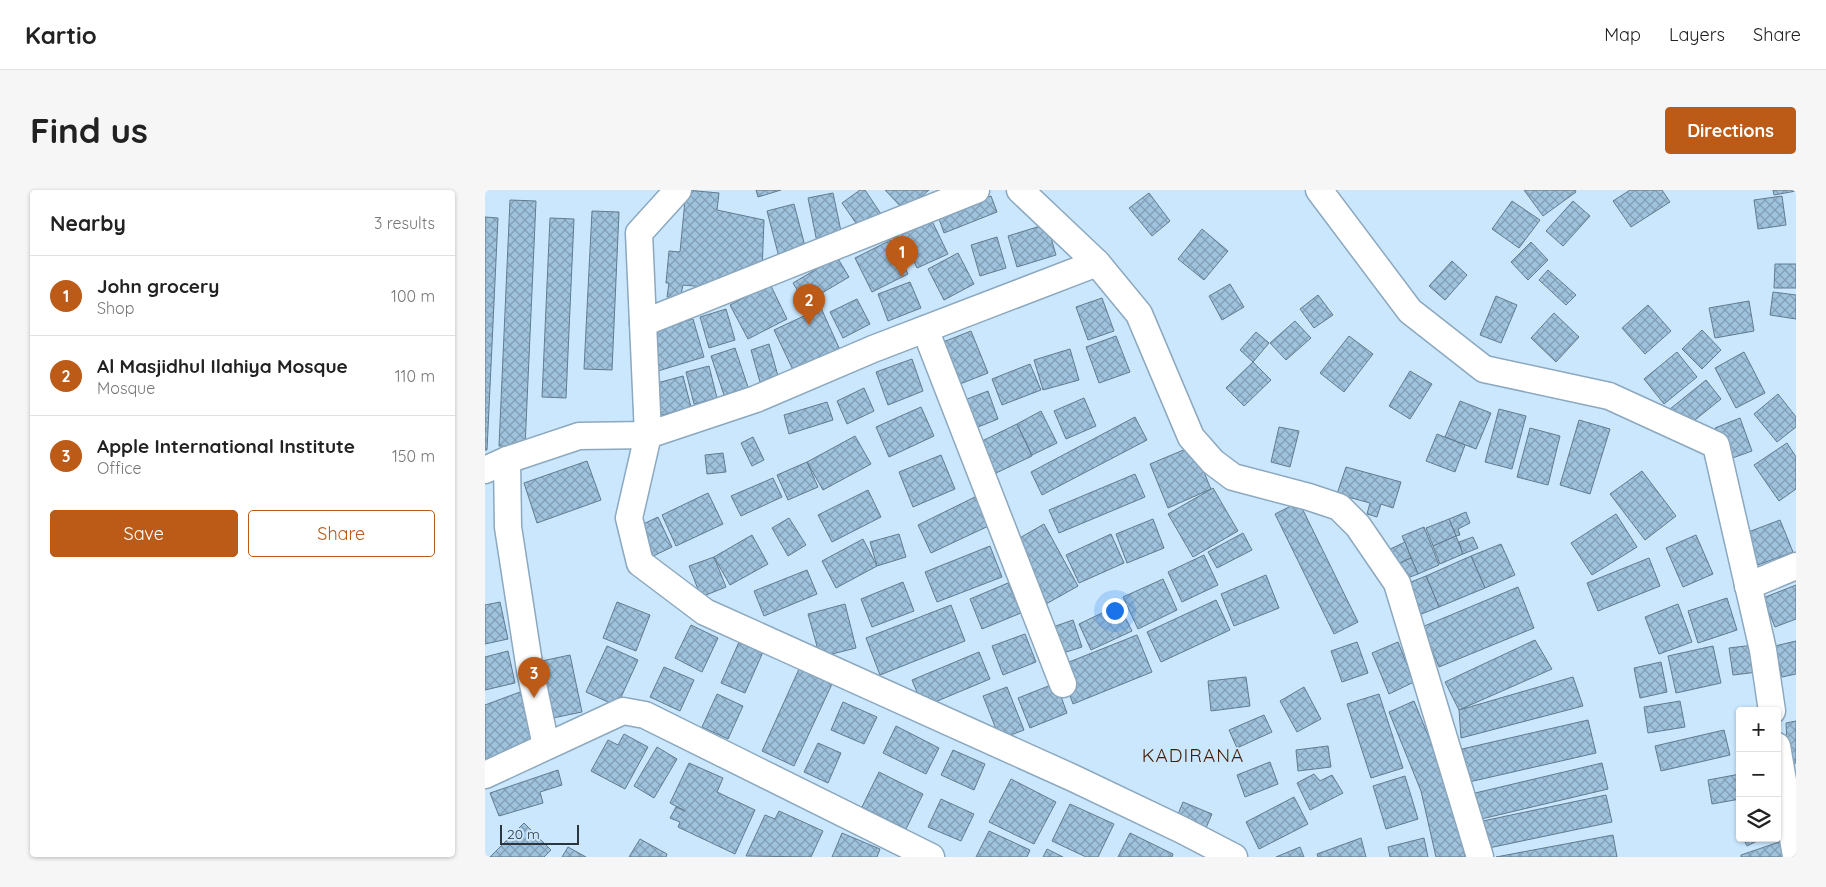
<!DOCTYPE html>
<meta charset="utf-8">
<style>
body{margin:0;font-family:Quicksand,sans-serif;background:#f6f6f6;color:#222}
.controls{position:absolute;right:15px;bottom:15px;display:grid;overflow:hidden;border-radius:5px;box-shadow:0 1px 4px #0004}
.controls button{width:45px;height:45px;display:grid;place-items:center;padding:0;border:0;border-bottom:1px solid #e0e0e0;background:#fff;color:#222;font:25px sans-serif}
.scale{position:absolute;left:15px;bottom:12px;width:79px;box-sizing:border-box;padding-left:5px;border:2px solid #2a353e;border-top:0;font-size:14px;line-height:18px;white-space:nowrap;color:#2a353e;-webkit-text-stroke:4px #cae7fe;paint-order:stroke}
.you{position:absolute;left:629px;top:420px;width:18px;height:18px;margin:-12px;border:4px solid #fff;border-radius:50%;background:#1a73e8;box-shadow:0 0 0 8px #1a73e833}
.badge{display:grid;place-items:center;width:32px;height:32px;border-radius:50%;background:#bb5b17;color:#fff;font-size:16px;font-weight:700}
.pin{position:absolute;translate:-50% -41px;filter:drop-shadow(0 1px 2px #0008)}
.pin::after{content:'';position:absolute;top:26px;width:18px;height:15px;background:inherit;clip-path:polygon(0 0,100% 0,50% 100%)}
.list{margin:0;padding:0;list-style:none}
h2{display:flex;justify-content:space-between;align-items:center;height:65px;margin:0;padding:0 20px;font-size:21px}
h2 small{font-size:16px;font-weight:400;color:#767676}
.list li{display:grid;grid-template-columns:32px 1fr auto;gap:15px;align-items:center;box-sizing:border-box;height:80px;padding:0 20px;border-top:1px solid #e0e0e0}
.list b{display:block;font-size:19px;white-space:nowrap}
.list p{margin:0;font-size:16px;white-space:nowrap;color:#767676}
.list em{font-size:16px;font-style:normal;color:#767676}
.actions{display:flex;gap:10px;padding:15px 20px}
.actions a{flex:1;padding:11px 0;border:1px solid #bb5b17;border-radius:5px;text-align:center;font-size:18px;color:#bb5b17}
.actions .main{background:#bb5b17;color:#fff}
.icon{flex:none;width:28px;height:28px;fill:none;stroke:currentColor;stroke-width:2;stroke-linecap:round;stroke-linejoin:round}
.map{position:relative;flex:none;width:1311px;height:667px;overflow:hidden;border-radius:5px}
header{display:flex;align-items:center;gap:30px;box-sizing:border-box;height:70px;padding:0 25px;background:#fff;border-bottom:1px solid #e0e0e0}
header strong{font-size:24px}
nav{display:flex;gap:28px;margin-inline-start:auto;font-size:18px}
.intro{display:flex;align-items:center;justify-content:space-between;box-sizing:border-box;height:120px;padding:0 30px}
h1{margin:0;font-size:35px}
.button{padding:12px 22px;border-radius:5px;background:#bb5b17;color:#fff;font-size:18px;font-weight:700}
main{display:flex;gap:30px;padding:0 30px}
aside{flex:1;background:#fff;border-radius:5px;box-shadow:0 1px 4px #0004}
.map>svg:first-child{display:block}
.building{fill:url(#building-cross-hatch);stroke:#617c90}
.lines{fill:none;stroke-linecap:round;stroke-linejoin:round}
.street-casing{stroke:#8ca8be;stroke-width:29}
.street{stroke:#fff;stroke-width:26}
.labels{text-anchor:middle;stroke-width:4;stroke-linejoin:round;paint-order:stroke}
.neighbourhood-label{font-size:19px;letter-spacing:1px;fill:#481b00;stroke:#cae7fe}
</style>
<header>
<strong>Kartio</strong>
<nav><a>Map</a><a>Layers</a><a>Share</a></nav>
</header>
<div class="intro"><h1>Find us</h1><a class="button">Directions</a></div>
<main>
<aside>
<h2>Nearby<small>3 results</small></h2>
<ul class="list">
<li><span class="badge">1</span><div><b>John grocery</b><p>Shop</p></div><em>100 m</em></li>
<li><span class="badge">2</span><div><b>Al Masjidhul Ilahiya Mosque</b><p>Mosque</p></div><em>110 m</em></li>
<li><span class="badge">3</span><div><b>Apple International Institute</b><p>Office</p></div><em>150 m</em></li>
</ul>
<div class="actions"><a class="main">Save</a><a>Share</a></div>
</aside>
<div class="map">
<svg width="1311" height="667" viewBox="0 0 1311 667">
<defs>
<pattern id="building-cross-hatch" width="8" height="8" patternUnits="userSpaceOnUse" patternTransform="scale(1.25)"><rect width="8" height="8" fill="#9fc2dd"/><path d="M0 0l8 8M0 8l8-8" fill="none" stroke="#829eb5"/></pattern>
</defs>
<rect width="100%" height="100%" fill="#cae7fe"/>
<g class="building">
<polygon points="201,0 234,3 232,20 279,30 277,82 220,97 198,95 195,109 182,107 184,93 181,93 184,61 195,62"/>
<polygon points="271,0 296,0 273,7"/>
<polygon points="375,0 380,0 396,24 375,39 357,13"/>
<polygon points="400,0 444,0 420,21"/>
<polygon points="1039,0 1090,0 1091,2 1058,26"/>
<polygon points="1145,0 1177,0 1185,12 1146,37 1128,11"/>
<polygon points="1288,0 1311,0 1311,1 1289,5"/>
<polygon points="348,3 357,46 332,52 323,8"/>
<polygon points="664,3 685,31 667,46 644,18"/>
<polygon points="506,6 512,22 459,43 453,26"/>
<polygon points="1297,6 1301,35 1273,39 1269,10"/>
<polygon points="25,10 51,11 40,257 14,256"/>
<polygon points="1027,11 1055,30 1034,58 1007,39"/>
<polygon points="1088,11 1105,26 1078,56 1061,41"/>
<polygon points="309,14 322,64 295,71 282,21"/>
<polygon points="107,21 134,22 127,180 99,179"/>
<polygon points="0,27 13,28 2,260 0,260"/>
<polygon points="65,28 89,29 81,208 57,207"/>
<polygon points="447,31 463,64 432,78 417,45"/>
<polygon points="562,34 571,65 532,77 523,46"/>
<polygon points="717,39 743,61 719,90 693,69"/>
<polygon points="512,47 521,78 495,86 486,55"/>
<polygon points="406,50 423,84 387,102 370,68"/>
<polygon points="1046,52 1063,70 1043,90 1026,72"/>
<polygon points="473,63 489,94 459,110 443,79"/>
<polygon points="352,67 364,87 320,113 308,93"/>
<polygon points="967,71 982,85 960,110 944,96"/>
<polygon points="1290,74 1311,74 1311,98 1289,98"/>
<polygon points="1063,80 1091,105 1081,115 1054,90"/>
<polygon points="425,92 436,118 403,131 393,104"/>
<polygon points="285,94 302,129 263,149 245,115"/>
<polygon points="745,94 759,117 737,130 724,106"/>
<polygon points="1288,102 1311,105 1311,129 1285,125"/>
<polygon points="833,105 848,125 829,138 815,119"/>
<polygon points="1011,106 1032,115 1016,153 995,145"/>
<polygon points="617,108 629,141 603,150 591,117"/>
<polygon points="372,109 385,134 358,148 345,122"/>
<polygon points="1264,111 1269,141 1230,148 1224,118"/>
<polygon points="1163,115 1186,141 1160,164 1137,138"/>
<polygon points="336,118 355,160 309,182 289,140"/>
<polygon points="241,119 250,150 224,158 215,127"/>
<polygon points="1069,123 1094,147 1071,172 1046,148"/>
<polygon points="208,129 219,167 173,181 162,142"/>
<polygon points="810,131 826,148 801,170 785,153"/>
<polygon points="1217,140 1236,160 1217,179 1197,159"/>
<polygon points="486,141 503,183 470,196 453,154"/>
<polygon points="771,142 784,153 768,172 755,160"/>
<polygon points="631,146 645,182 614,193 601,157"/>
<polygon points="864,146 888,164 859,202 835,183"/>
<polygon points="284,154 293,186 275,192 266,160"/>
<polygon points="250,158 263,197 239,205 226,166"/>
<polygon points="585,159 594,190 558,200 549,170"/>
<polygon points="1192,162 1212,187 1179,214 1159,189"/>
<polygon points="1259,162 1280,203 1251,218 1230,178"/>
<polygon points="427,169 438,201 403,215 391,182"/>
<polygon points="768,172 786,190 759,216 741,198"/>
<polygon points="545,174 556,200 517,215 507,189"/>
<polygon points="224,176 232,208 209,214 201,182"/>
<polygon points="925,181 947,194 925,229 904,216"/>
<polygon points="198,186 206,217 173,226 165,195"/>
<polygon points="1221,190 1236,209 1200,238 1185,219"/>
<polygon points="379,198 389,221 362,234 352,211"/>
<polygon points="503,201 513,229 488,239 477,211"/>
<polygon points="1293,204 1311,227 1311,237 1292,252 1269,224"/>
<polygon points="599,208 611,236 581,249 569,221"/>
<polygon points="975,211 1006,223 991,259 960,247"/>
<polygon points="342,212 348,230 304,244 299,225"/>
<polygon points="436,217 449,246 404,267 391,237"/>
<polygon points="1014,219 1041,226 1027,279 1000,272"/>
<polygon points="556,221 572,253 547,265 532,234"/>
<polygon points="650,227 662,250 557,305 546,282"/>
<polygon points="1255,228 1267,261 1242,270 1230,238"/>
<polygon points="1094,230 1125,239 1105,304 1075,295"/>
<polygon points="532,234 547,266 509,284 493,253"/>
<polygon points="794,237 814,241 805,277 786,272"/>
<polygon points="1045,238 1075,246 1063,295 1032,287"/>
<polygon points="952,244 980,255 970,282 941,271"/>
<polygon points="370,246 386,274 338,300 322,272"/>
<polygon points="268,247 279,270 267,276 256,253"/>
<polygon points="1302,253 1311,267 1311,299 1294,311 1269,275"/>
<polygon points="708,256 726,299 683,318 665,274"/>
<polygon points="238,263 241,282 222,284 220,265"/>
<polygon points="456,265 470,299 428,317 414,282"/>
<polygon points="102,271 116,310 52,333 39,293"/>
<polygon points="322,272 333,297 303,310 292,285"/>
<polygon points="861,277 916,292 908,318 896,314 892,327 882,324 885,313 852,304"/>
<polygon points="1157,281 1191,326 1160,350 1125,304"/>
<polygon points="650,284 660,307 574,343 564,320"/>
<polygon points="288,288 297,307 256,326 246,306"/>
<polygon points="728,298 753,341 708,367 683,324"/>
<polygon points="383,300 396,327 347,352 333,325"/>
<polygon points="223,303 238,334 191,356 177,325"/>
<polygon points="498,303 512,332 446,363 433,335"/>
<polygon points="814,312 873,432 849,444 790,324"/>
<polygon points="981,322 985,333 973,339 975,345 971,346 964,329"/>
<polygon points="1131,324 1152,357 1107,385 1086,353"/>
<polygon points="173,327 187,357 164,368 150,338"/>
<polygon points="304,328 321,355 303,366 287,338"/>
<polygon points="668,329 679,358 642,373 631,344"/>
<polygon points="964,329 971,346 948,356 941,338"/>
<polygon points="1295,330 1308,362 1270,376 1258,344"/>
<polygon points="559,334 593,396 561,414 526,353"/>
<polygon points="939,337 954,375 933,384 917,346"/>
<polygon points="758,343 767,360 732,378 723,362"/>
<polygon points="414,344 421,367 392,376 385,352"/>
<polygon points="626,344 639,373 594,393 581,365"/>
<polygon points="267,345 283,374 245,395 229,367"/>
<polygon points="1211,345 1228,384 1198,397 1181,358"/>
<polygon points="971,346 978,364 955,374 948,356"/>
<polygon points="988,347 993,358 978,364 974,352"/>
<polygon points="378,349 392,376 351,398 337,371"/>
<polygon points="920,352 926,368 906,377 899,362"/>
<polygon points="1016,354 1030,385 1000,398 986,366"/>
<polygon points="505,356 517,387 452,412 440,382"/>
<polygon points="719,365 733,395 697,412 683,382"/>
<polygon points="986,366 1000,398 954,417 941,386"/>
<polygon points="229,367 241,397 216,407 204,376"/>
<polygon points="926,368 933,384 912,392 906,377"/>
<polygon points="1164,368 1175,396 1113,421 1102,393"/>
<polygon points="322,380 332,404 279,426 269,401"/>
<polygon points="781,385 794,418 749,436 736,404"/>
<polygon points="941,386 954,417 929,427 916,396"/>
<polygon points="678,389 692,420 653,439 638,407"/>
<polygon points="418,392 429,421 387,437 376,409"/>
<polygon points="523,393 536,423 497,439 485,409"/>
<polygon points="1311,395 1311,429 1290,437 1278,408"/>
<polygon points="1033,397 1049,438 954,477 937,437"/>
<polygon points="1242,408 1252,440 1213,453 1203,421"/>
<polygon points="731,410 745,440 676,472 662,442"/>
<polygon points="15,412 23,449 0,454 0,415"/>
<polygon points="132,412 165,425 151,461 118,448"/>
<polygon points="360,414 371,458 335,467 323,424"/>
<polygon points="1193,414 1207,452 1174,464 1160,427"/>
<polygon points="466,415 480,451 395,485 381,448"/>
<polygon points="634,415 647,441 606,460 594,434"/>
<polygon points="588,430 597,457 568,466 559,440"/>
<polygon points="206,435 233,448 217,482 190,468"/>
<polygon points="540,444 551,472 518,485 507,456"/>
<polygon points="652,445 667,482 588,514 574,476"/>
<polygon points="1050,450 1067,479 974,520 960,492"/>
<polygon points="1311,451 1311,484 1297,487 1290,456"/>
<polygon points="254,452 278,462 260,503 236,493"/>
<polygon points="872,452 883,483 857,492 846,461"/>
<polygon points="913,452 929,492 904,504 887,463"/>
<polygon points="1269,455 1273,482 1248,485 1244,458"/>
<polygon points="122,456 153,470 132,516 101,502"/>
<polygon points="1228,456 1236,493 1191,503 1183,466"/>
<polygon points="23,461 30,493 0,500 0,467"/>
<polygon points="494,462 505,489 438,517 427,490"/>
<polygon points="85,465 97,522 58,530 47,473"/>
<polygon points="1176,472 1182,502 1155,508 1149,478"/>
<polygon points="179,477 209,490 195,521 165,507"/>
<polygon points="314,479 347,494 309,576 277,561"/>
<polygon points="761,487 765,516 726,521 723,491"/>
<polygon points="1088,487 1098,516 976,548 974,520"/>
<polygon points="571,493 582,523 545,538 533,508"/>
<polygon points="522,497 539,540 515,549 498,506"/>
<polygon points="819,497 836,529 812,542 795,511"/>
<polygon points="35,502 53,554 0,572 0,515"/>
<polygon points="232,504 258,516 243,549 217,537"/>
<polygon points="894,504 918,578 886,588 862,514"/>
<polygon points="929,511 963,594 980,667 951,667 936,601 904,522"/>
<polygon points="1195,511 1200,537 1163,543 1159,517"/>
<polygon points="358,512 392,527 379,554 346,540"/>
<polygon points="779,525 787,542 752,558 744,540"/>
<polygon points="1103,530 1111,563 984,592 977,559"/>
<polygon points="1311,531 1311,573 1303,575 1301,533"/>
<polygon points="411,536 454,558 441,584 398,563"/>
<polygon points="1239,540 1245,565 1176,581 1170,556"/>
<polygon points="139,544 163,557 140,599 106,581 123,550 133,555"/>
<polygon points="333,553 356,563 343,593 319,582"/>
<polygon points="843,556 846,577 813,581 811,560"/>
<polygon points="172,557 192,569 169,608 149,596"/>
<polygon points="468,560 500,574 489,600 456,585"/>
<polygon points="785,572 793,594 760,607 752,585"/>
<polygon points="204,573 238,588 232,602 270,620 250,664 193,637 195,632 185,628 191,617 200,621 185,613"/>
<polygon points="1117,573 1123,599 992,630 986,604"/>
<polygon points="73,580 77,595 55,602 58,613 14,626 5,603"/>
<polygon points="394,582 438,604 421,639 377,617"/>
<polygon points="829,584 835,591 847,585 858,603 825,620 812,593"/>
<polygon points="1255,584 1255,609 1227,614 1223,590"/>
<polygon points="920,586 933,629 901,639 888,596"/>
<polygon points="526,589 571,612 549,654 504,632"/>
<polygon points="1121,605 1127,632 999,659 993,632"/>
<polygon points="809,607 823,634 774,659 761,632"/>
<polygon points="456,609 489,624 476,651 443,637"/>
<polygon points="698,612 727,624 718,645 689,634"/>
<polygon points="585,614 629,634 613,667 601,667 567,651"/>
<polygon points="294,621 338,641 326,667 261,666 280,625 290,629"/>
<polygon points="39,633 66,660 59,667 5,667"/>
<polygon points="504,641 545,660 542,667 491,667"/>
<polygon points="357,643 395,659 392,667 347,667"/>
<polygon points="645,643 688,664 687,667 633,667"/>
<polygon points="1128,645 1132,667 1011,667"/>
<polygon points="876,648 881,667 833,667 832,664"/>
<polygon points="939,648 943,667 905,667 903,657"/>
<polygon points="1258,648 1278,648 1262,656"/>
<polygon points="155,649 182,664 181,667 144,667"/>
<polygon points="1300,650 1307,667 1256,667 1256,665"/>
<polygon points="83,657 101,667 77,667"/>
<polygon points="815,657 819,667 791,667"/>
<polygon points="562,659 578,667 558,667"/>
</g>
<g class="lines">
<g class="street-casing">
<g id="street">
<polyline points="535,0 612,73 654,124 706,247 728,272 748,287 824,307 854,317 873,336 912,393 995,667"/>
<polyline points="834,0 925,121 999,179 1124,206 1231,255 1278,460 1287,521"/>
<polyline points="612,73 388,159 271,209 163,245 144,328 155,373 220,422 588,588 697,640 749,667"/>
<polyline points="158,133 491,0"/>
<polyline points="440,139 578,494"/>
<polyline points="22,270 23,337 45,480 61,556"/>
<polyline points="0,280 22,270 94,246 163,245 154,43 193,0"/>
<polyline points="1263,396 1311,376"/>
<polyline points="1292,556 1311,666"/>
<polyline points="0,585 138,521 160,525 446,667"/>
</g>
</g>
<use href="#street" class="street"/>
</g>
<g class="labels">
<g class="neighbourhood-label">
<text x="708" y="572">KADIRANA</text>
</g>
</g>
</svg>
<div class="controls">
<button>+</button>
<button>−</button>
<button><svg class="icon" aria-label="layers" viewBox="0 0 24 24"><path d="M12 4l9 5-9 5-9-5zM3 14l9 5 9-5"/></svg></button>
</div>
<div class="scale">20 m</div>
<div class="you"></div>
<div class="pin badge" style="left:417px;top:87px">1</div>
<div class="pin badge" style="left:324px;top:135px">2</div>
<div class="pin badge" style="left:49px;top:508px">3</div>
</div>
</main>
